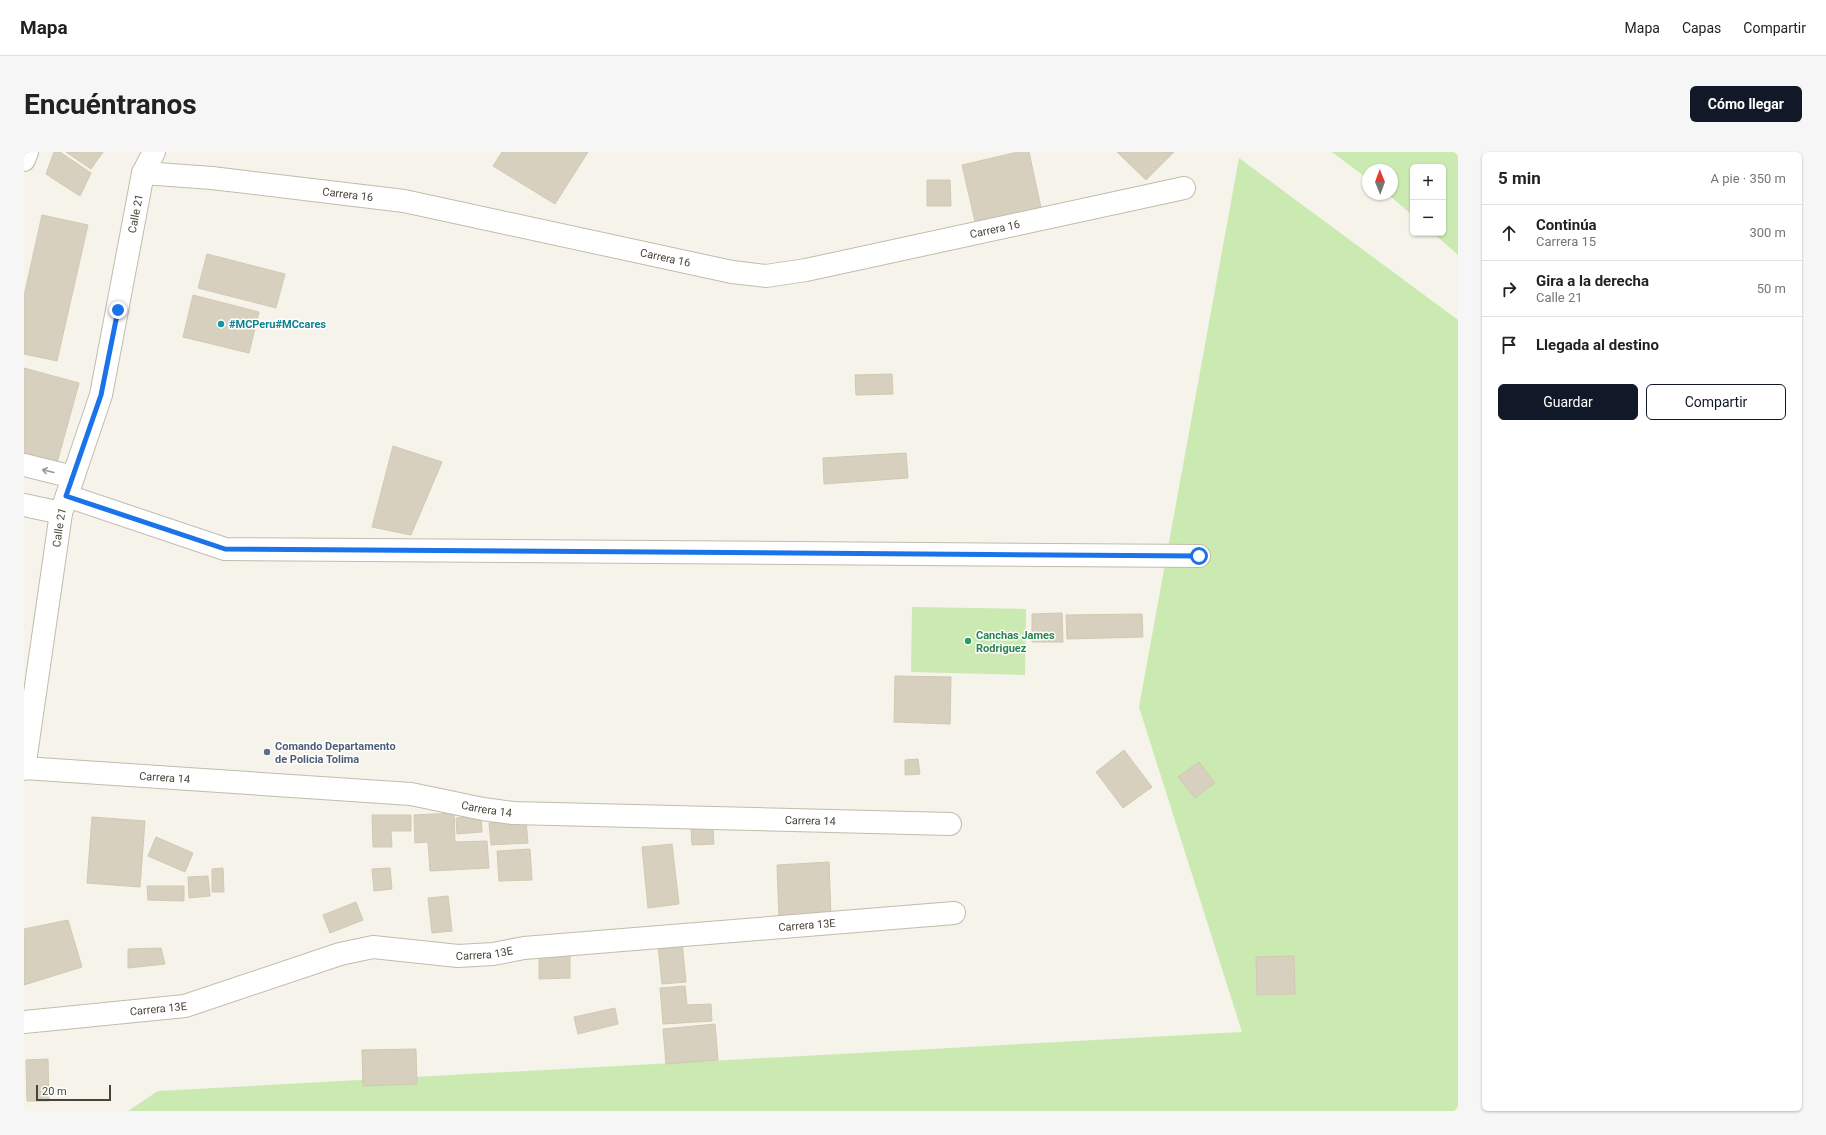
<!DOCTYPE html>
<html lang="es">
<meta charset="utf-8">
<style>
body{margin:0;font-family:Roboto,sans-serif;background:#f6f6f6;color:#222}
.controls{position:absolute;right:12px;top:12px;display:grid;overflow:hidden;border-radius:6px;box-shadow:0 1px 3px #0004}
.controls button{width:36px;height:36px;display:grid;place-items:center;padding:0;border:0;border-bottom:1px solid #e0e0e0;background:#fff;color:#222;font:20px sans-serif}
.compass{position:absolute;left:1338px;top:12px;width:36px;height:36px;border-radius:50%;background:#fff;box-shadow:0 1px 3px #0004;rotate:359deg}
.scale{position:absolute;left:12px;bottom:10px;width:75px;box-sizing:border-box;padding-left:4px;border:2px solid #494437;border-top:0;font-size:11px;line-height:14px;white-space:nowrap;color:#494437;-webkit-text-stroke:3px #fff;paint-order:stroke}
.stop{position:absolute;width:12px;height:12px;margin:-9px;border:3px solid #1a73e8;border-radius:50%;background:#fff}
.stop.end{background:#1a73e8;border-color:#fff;box-shadow:0 1px 4px #0008}
.list{margin:0;padding:0;list-style:none}
h2{display:flex;justify-content:space-between;align-items:center;height:52px;margin:0;padding:0 16px;font-size:17px}
h2 small{font-size:13px;font-weight:400;color:#767676}
.list li{display:grid;grid-template-columns:26px 1fr auto;gap:12px;align-items:center;box-sizing:border-box;height:56px;padding:0 16px;border-top:1px solid #e0e0e0}
.list b{display:block;font-size:15px;white-space:nowrap}
.list p{margin:0;font-size:13px;white-space:nowrap;color:#767676}
.list em{font-size:13px;font-style:normal;color:#767676}
.actions{display:flex;gap:8px;padding:12px 16px}
.actions a{flex:1;padding:9px 0;border:1px solid #111827;border-radius:6px;text-align:center;font-size:14px;color:#111827}
.actions .main{background:#111827;color:#fff}
.icon{flex:none;width:22px;height:22px;fill:none;stroke:currentColor;stroke-width:2;stroke-linecap:round;stroke-linejoin:round}
.map{position:relative;flex:none;width:1434px;height:959px;overflow:hidden;border-radius:6px}
header{display:flex;align-items:center;gap:24px;box-sizing:border-box;height:56px;padding:0 20px;background:#fff;border-bottom:1px solid #e0e0e0}
header strong{font-size:19px}
nav{display:flex;gap:22px;margin-inline-start:auto;font-size:14px}
.intro{display:flex;align-items:center;justify-content:space-between;box-sizing:border-box;height:96px;padding:0 24px}
h1{margin:0;font-size:28px}
.button{padding:10px 18px;border-radius:6px;background:#111827;color:#fff;font-size:14px;font-weight:700}
main{display:flex;gap:24px;padding:0 24px}
aside{flex:1;background:#fff;border-radius:6px;box-shadow:0 1px 3px #0004}
.map>svg:first-child{display:block}
.green{fill:#caeab2}
.building{fill:#d7d0be;stroke:#d2c9b1}
.lines{fill:none;stroke-linecap:round;stroke-linejoin:round}
.minor-casing{stroke:#c1bcac;stroke-width:24}
.minor{stroke:#fff;stroke-width:22}
.oneway{stroke:#9b9891}
.route{stroke:#1a73e8;stroke-width:5}
.culture-dot{fill:#0f9aa8;stroke:#fff;stroke-width:1.5}
.leisure-dot{fill:#2e9e5b;stroke:#fff;stroke-width:1.5}
.service-dot{fill:#5c6f8a;stroke:#fff;stroke-width:1.5}
.labels{text-anchor:middle;stroke-width:3;stroke-linejoin:round;paint-order:stroke}
.street-label{font-size:11px;fill:#494437;stroke:#fff}
.culture-label{font-size:11px;font-weight:bold;fill:#0d838f;stroke:#fff;text-anchor:start}
.leisure-label{font-size:11px;font-weight:bold;fill:#27864d;stroke:#fff;text-anchor:start}
.service-label{font-size:11px;font-weight:bold;fill:#4e5e75;stroke:#fff;text-anchor:start}
</style>
<header>
<strong>Mapa</strong>
<nav><a>Mapa</a><a>Capas</a><a>Compartir</a></nav>
</header>
<div class="intro"><h1>Encuéntranos</h1><a class="button">Cómo llegar</a></div>
<main>
<div class="map">
<svg width="1434" height="959" viewBox="0 0 1434 959">
<rect width="100%" height="100%" fill="#f5f3ea"/>
<g class="green">
<polygon points="1308,0 1434,0 1434,103 1409,81 1419,81 1419,15 1389,15 1389,64 1364,42 1368,42 1368,18 1344,18 1344,27"/>
<polygon points="1215,6 1434,168 1434,959 104,959 134,939 1218,880 1115,555"/>
<polygon points="888,455 1002,457 1001,523 887,520"/>
</g>
<g class="building">
<polygon points="30,0 36,0 67,21 56,44 22,22"/>
<polygon points="42,0 79,0 67,17"/>
<polygon points="478,0 564,0 531,52 469,14"/>
<polygon points="994,0 1005,0 1018,60 952,74 938,13"/>
<polygon points="1093,0 1150,0 1122,28"/>
<polygon points="903,28 926,28 927,54 903,54"/>
<polygon points="18,63 64,73 33,209 0,202 0,144"/>
<polygon points="183,102 261,122 252,156 174,136"/>
<polygon points="169,143 235,160 225,201 159,185"/>
<polygon points="0,216 55,231 33,311 0,302"/>
<polygon points="868,222 869,242 832,243 831,223"/>
<polygon points="369,294 418,310 387,383 348,375"/>
<polygon points="882,301 884,326 800,332 799,306"/>
<polygon points="1038,461 1039,490 1008,490 1008,462"/>
<polygon points="1118,462 1119,485 1043,487 1042,463"/>
<polygon points="871,524 927,525 926,572 870,570"/>
<polygon points="1100,598 1128,635 1099,656 1072,620"/>
<polygon points="894,607 896,622 881,623 881,608"/>
<polygon points="1175,610 1191,631 1171,646 1154,625"/>
<polygon points="430,661 431,690 463,689 465,716 406,719 404,690 391,691 390,663"/>
<polygon points="348,663 387,663 387,679 367,679 368,695 349,695"/>
<polygon points="457,664 458,680 433,682 432,666"/>
<polygon points="68,665 121,669 116,735 63,731"/>
<polygon points="502,669 504,691 467,693 465,671"/>
<polygon points="689,676 690,692 668,693 667,677"/>
<polygon points="132,685 169,701 161,720 124,704"/>
<polygon points="648,692 655,752 624,756 618,695"/>
<polygon points="506,697 508,728 475,729 473,699"/>
<polygon points="805,710 807,765 755,768 753,713"/>
<polygon points="199,716 200,740 188,740 188,717"/>
<polygon points="366,716 368,737 350,739 348,717"/>
<polygon points="184,724 186,744 165,746 164,725"/>
<polygon points="123,734 160,734 160,749 124,748"/>
<polygon points="424,744 428,779 408,781 404,746"/>
<polygon points="332,750 339,768 306,781 299,763"/>
<polygon points="44,768 58,815 0,833 0,777"/>
<polygon points="658,790 662,830 638,832 634,793"/>
<polygon points="137,796 141,812 104,816 104,797"/>
<polygon points="515,803 546,803 546,826 515,827"/>
<polygon points="1270,804 1271,842 1233,843 1232,805"/>
<polygon points="661,834 663,853 687,852 688,869 639,872 636,836"/>
<polygon points="591,856 594,872 554,882 550,865"/>
<polygon points="691,872 694,908 642,912 639,877"/>
<polygon points="392,897 393,932 339,934 338,898"/>
<polygon points="24,907 25,949 3,949 2,908"/>
</g>
<g class="lines">
<g class="minor-casing">
<g id="minor">
<polyline points="0,8 3,0"/>
<path id="s1" d="M119,21L188,26L380,49L708,120L742,124L782,118L1160,36"/>
<polyline points="0,313 49,325"/>
<polyline points="43,344 201,397 1175,404"/>
<polyline points="0,353 37,361"/>
<path id="s2" d="M0,616L387,642L459,657L489,661L926,672"/>
<path id="s3" d="M0,617L37,361L77,243L119,21L130,0"/>
<path id="s4" d="M0,870L161,854L316,802L349,795L434,804L469,802L500,796L930,761"/>
</g>
</g>
<use href="#minor" class="minor"/>
</g>
<defs><path id="oneway-shaft" d="M-6 0H5M1.5-3L5.5 0L1.5 3" fill="none" stroke-width="1.6" stroke-linecap="round" stroke-linejoin="round"/></defs>
<use class="oneway" href="#oneway-shaft" transform="translate(24 319) rotate(-166)"/>
<g class="lines">
<polyline class="route" points="94,158 77,243 42,344 201,397 1175,404"/>
</g>
<circle class="culture-dot" cx="197" cy="172" r="4"/>
<circle class="leisure-dot" cx="944" cy="489" r="4"/>
<circle class="service-dot" cx="243" cy="600" r="4"/>
<g class="labels">
<g class="street-label">
<text dy="4" stroke="none"><textPath href="#s1" startOffset="206">Carrera 16</textPath></text>
<text dy="4" stroke="none"><textPath href="#s3" startOffset="568">Calle 21</textPath></text>
<text dy="4" stroke="none"><textPath href="#s1" startOffset="866">Carrera 16</textPath></text>
<text dy="4" stroke="none"><textPath href="#s1" startOffset="530">Carrera 16</textPath></text>
<text dy="4" stroke="none"><textPath href="#s3" startOffset="244">Calle 21</textPath></text>
<text dy="4" stroke="none"><textPath href="#s2" startOffset="141">Carrera 14</textPath></text>
<text dy="4" stroke="none"><textPath href="#s2" startOffset="465">Carrera 14</textPath></text>
<text dy="4" stroke="none"><textPath href="#s2" startOffset="789">Carrera 14</textPath></text>
<text dy="4" stroke="none"><textPath href="#s4" startOffset="795">Carrera 13E</textPath></text>
<text dy="4" stroke="none"><textPath href="#s4" startOffset="471">Carrera 13E</textPath></text>
<text dy="4" stroke="none"><textPath href="#s4" startOffset="135">Carrera 13E</textPath></text>
</g>
<g class="culture-label">
<text x="205" y="176">#MCPeru#MCcares</text>
</g>
<g class="leisure-label">
<text x="952" y="487">Canchas James<tspan x="952" dy="13">Rodriguez</tspan></text>
</g>
<g class="service-label">
<text x="251" y="598">Comando Departamento<tspan x="251" dy="13">de Policia Tolima</tspan></text>
</g>
</g>
</svg>
<div class="controls">
<button>+</button>
<button>−</button>
</div>
<svg class="compass" viewBox="-18 -18 36 36"><path d="M0-13l5 13h-10z" fill="#e53935"/><path d="M0 13l5-13h-10z" fill="#767676"/></svg>
<div class="scale">20 m</div>
<div class="stop" style="left:1175px;top:404px"></div>
<div class="stop end" style="left:94px;top:158px"></div>
</div>
<aside>
<h2>5 min<small>A pie · 350 m</small></h2>
<ul class="list">
<li><svg class="icon" aria-label="ahead" viewBox="0 0 24 24"><path d="M12 20V5M6 11l6-6 6 6"/></svg><div><b>Continúa</b><p>Carrera 15</p></div><em>300 m</em></li>
<li><svg class="icon" aria-label="right" viewBox="0 0 24 24"><path d="M7 20v-9h11M14 6l5 5-5 5"/></svg><div><b>Gira a la derecha</b><p>Calle 21</p></div><em>50 m</em></li>
<li><svg class="icon" aria-label="arrive" viewBox="0 0 24 24"><path d="M6 21V4h12l-3 4 3 4H6"/></svg><div><b>Llegada al destino</b></div></li>
</ul>
<div class="actions"><a class="main">Guardar</a><a>Compartir</a></div>
</aside>
</main>
